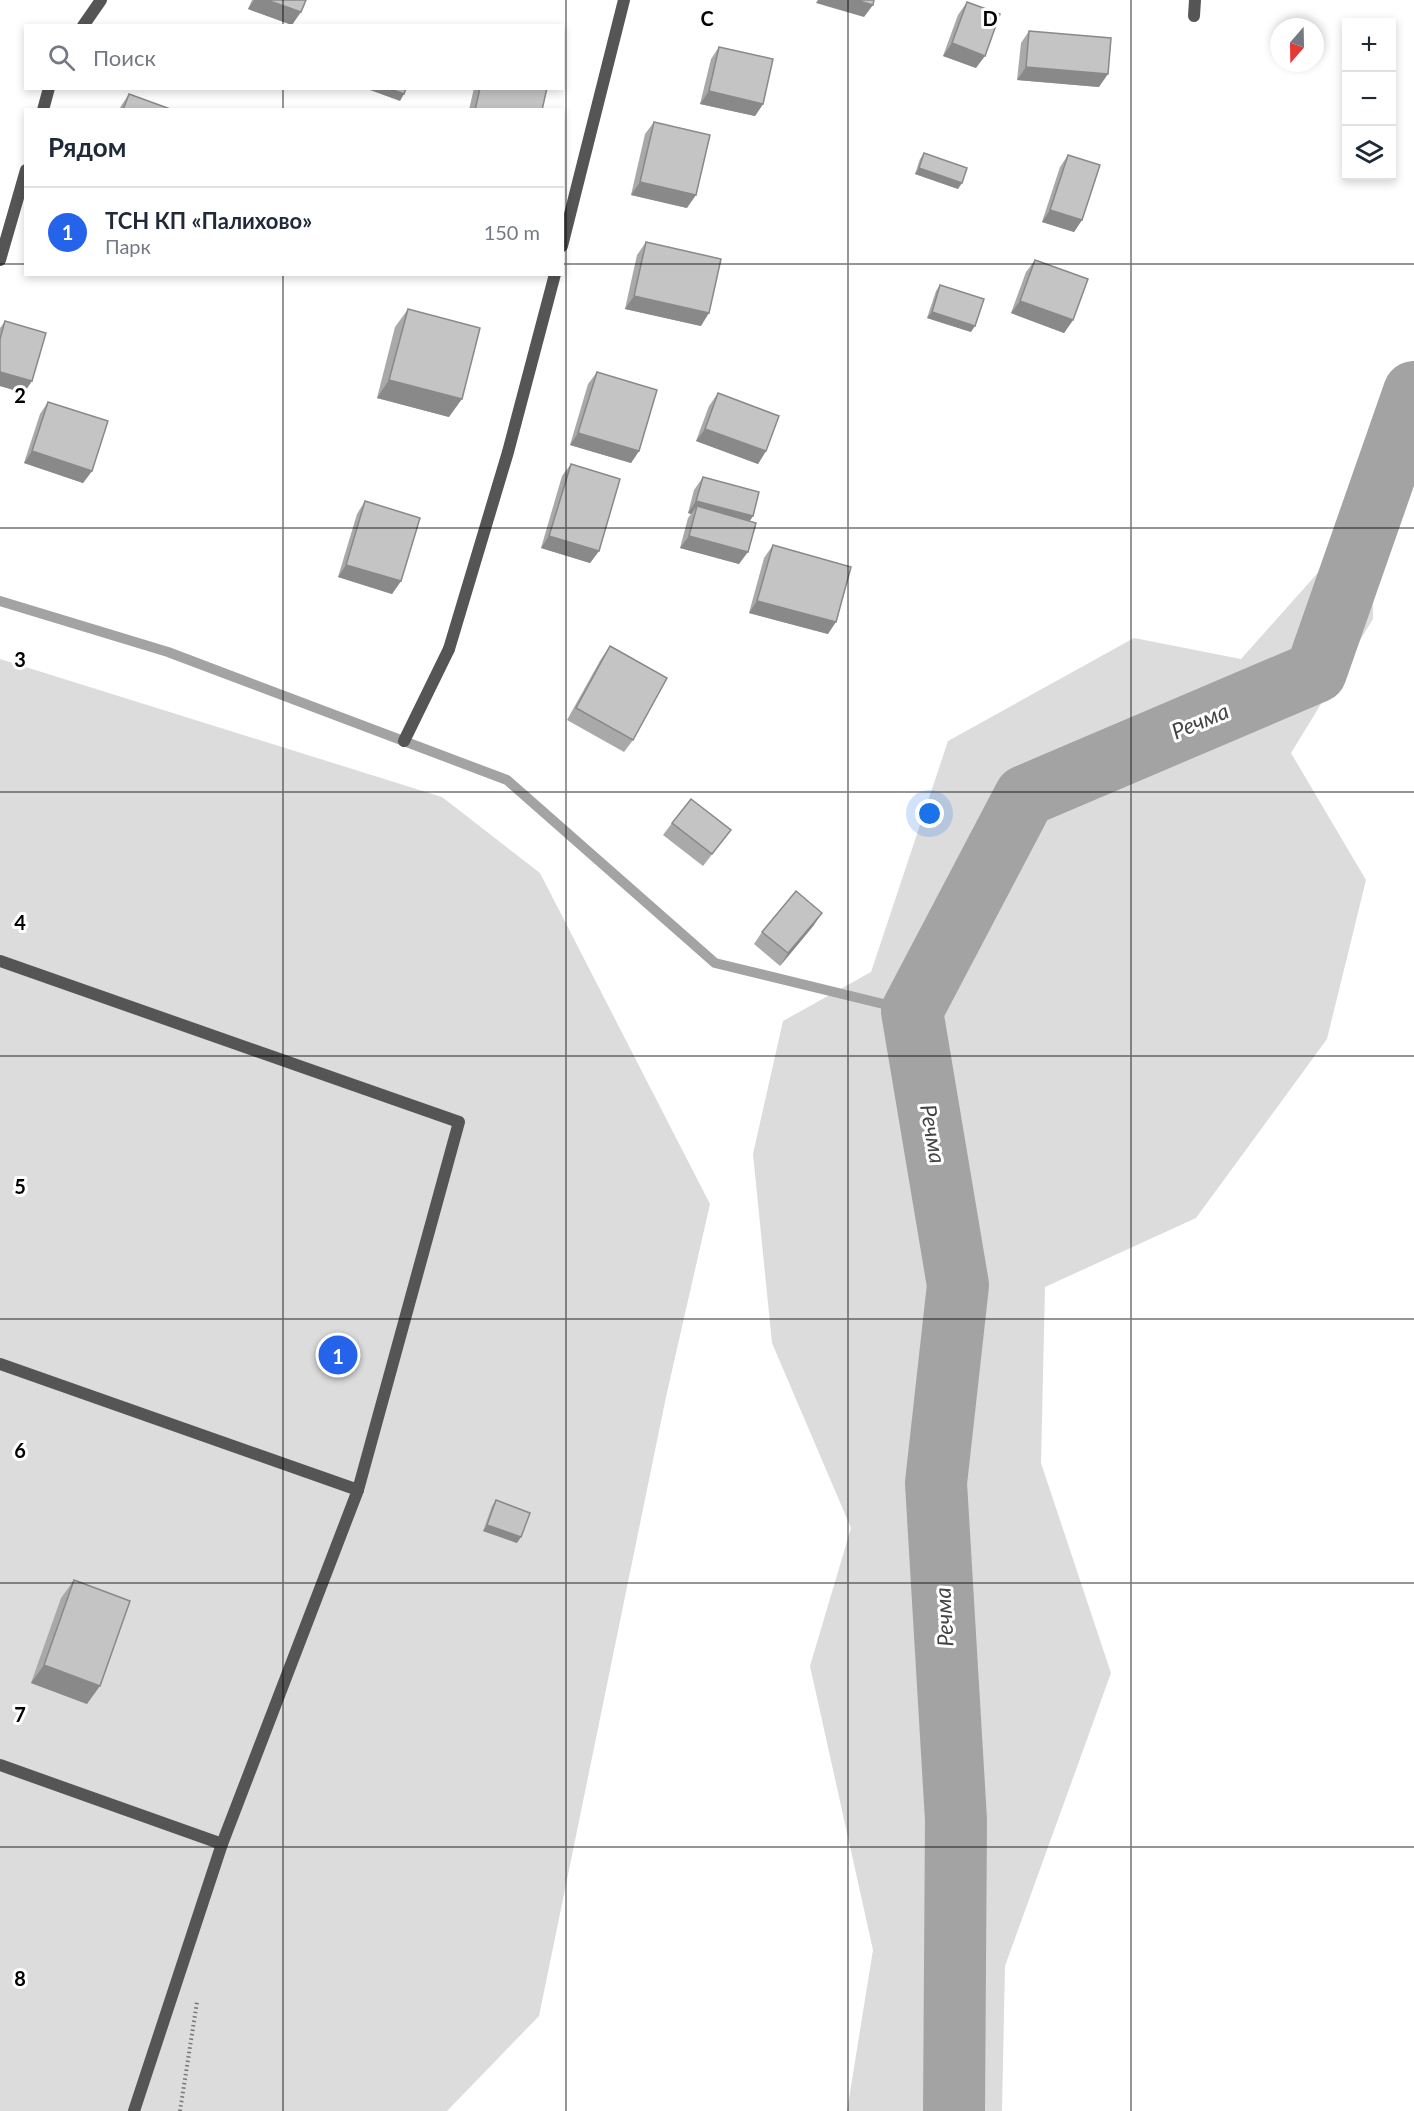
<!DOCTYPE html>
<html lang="ru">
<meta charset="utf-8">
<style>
body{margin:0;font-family:Lato,sans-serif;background:#f2f2f3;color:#1f2937}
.controls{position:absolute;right:18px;top:18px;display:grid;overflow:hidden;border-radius:0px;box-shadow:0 3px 9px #0003}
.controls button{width:54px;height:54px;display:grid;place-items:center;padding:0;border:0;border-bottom:2px solid #e0e1e3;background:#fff;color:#1f2937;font:30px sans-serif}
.compass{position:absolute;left:1270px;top:18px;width:54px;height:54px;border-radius:50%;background:#fff;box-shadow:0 3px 9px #0003;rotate:200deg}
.you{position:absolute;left:930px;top:814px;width:21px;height:21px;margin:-15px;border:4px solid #fff;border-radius:50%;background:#1a73e8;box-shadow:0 0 0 9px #1a73e833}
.badge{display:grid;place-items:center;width:39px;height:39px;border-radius:50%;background:#2563eb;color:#fff;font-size:20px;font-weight:700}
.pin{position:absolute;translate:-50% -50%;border:3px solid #fff;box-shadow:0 2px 6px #0006}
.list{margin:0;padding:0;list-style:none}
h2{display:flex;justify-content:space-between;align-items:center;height:78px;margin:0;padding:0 24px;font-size:26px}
h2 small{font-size:20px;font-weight:400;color:#747a83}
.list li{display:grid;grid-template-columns:39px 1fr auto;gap:18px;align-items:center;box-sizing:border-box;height:90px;padding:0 24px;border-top:2px solid #e0e1e3}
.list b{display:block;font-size:22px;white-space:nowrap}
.list p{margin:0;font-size:20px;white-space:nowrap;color:#747a83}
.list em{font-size:20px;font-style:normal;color:#747a83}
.icon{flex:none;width:33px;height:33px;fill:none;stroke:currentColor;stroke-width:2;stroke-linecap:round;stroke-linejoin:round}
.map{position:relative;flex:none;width:1414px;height:2111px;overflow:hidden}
.search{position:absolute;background:#fff;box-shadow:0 3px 9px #0003;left:24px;top:24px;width:540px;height:66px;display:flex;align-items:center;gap:15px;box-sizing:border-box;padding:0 21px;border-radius:0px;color:#747a83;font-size:22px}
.panel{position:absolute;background:#fff;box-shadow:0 3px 9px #0003;left:24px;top:108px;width:540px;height:168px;border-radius:0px}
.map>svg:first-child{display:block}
.green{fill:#dcdcdc}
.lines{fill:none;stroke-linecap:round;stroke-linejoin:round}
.stream{stroke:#a3a3a3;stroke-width:10}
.river{stroke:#a3a3a3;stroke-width:62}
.path{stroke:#777;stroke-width:4;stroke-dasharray:1.5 3;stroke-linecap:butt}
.lane{stroke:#555;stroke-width:12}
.street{stroke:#555;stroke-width:12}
.wall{fill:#a9a9a9}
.shaded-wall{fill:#898989}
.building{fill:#c4c4c4;stroke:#898989;stroke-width:1.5}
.grid{fill:none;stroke:#000;stroke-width:1.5;stroke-opacity:0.55}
.labels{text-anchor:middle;stroke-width:6;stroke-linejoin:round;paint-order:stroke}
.water-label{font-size:22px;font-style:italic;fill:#444;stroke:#fff}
.grid-label{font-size:20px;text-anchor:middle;font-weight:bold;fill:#000;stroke:#fff;stroke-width:6;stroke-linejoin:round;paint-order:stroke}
</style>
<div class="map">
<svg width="1414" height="2111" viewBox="0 0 1414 2111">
<rect width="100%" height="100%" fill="#fff"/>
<g class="green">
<polygon points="1372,512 1373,619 1291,753 1366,880 1327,1039 1196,1218 1045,1287 1041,1463 1111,1673 1005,1966 1002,2111 847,2111 873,1950 810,1666 851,1528 772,1343 753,1154 783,1021 871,972 948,741 1134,638 1241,659"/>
<polygon points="0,659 442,797 540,873 710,1204 666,1397 539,2016 447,2111 0,2111"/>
</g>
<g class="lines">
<polyline class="stream" points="0,601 168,652 507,780 715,963 912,1011"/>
<polyline class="river" points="954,2111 956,1820 936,1483 958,1285 912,1011 1025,796 1316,672 1414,392"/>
<polyline class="path" points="180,2111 197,2002"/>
<g class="lane">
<polyline points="404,741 449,649"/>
<polyline points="0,961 459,1122 358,1490 222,1844 134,2111"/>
<polyline points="0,1364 358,1490"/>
<polyline points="0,1765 222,1844"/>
</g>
<g class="street">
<polyline points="1194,16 1195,0"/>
<polyline points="83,26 101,0"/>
<polyline points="43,110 49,88"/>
<polyline points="562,246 624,0"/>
<polyline points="0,260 26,170"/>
<polyline points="449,649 508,452 555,274"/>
</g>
</g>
<g class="wall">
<polygon points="252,0 306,0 292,25 248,9"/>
<polygon points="967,2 976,68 943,56 958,15"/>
<polygon points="1029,31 1099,87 1017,80 1021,43"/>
<polygon points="719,47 763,104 755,116 700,104 711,59"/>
<polygon points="474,88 547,88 542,110 469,110"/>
<polygon points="129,94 173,110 119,110 121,106"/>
<polygon points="654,122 687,208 631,195 645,134"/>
<polygon points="924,153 958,189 915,174 920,159"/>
<polygon points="1068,155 1082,220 1074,232 1042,222 1060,167"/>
<polygon points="646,242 701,326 625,309 637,255"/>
<polygon points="1035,260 1073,320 1064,333 1011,313 1026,272"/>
<polygon points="940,285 971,332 927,318 936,291"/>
<polygon points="408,309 449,417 377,398 395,327"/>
<polygon points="5,321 24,393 0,386 0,328"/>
<polygon points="597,372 639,451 631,463 570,445 588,384"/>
<polygon points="718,393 766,451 758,464 696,441 709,406"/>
<polygon points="48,402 92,471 83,483 24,463 40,414"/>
<polygon points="571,464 599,551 590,563 541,548 562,476"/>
<polygon points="703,477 753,516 750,521 739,564 680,548 688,518 691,514 688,513 694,490"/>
<polygon points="365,501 401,581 392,594 338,577 357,514"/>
<polygon points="773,545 828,634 749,613 764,558"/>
<polygon points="610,646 633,740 624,752 567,720 601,659"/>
<polygon points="672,823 731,830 703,866 663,835"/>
<polygon points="814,925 780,966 754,944 762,932"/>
<polygon points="496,1500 517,1543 483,1531 492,1506"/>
<polygon points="74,1580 87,1704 31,1683 61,1598"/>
</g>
<g class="shaded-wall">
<polygon points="254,0 267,0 301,12 292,25 248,9"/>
<polygon points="818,0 856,0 873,5 864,17 816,3"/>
<polygon points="952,43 985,56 976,68 943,56"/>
<polygon points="1026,67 1108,74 1099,87 1017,80"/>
<polygon points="371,88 388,88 404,94 400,101 370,90"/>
<polygon points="709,91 763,104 755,116 700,104"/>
<polygon points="919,168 962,183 958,189 915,174"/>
<polygon points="640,182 696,195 687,208 631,195"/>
<polygon points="1050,210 1082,220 1074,232 1042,222"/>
<polygon points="634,296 709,313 701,326 625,309"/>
<polygon points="1020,301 1073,320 1064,333 1011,313"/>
<polygon points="932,312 975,326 971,332 927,318"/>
<polygon points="0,372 32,381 24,393 0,386"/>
<polygon points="389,380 462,399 449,417 377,398"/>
<polygon points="705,429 766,451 758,464 696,441"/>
<polygon points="578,433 639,451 631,463 570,445"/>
<polygon points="32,451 92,471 83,483 24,463"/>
<polygon points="696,501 753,516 744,528 697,506 691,514 688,513"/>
<polygon points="549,536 599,551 590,563 541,548"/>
<polygon points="689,536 748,552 739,564 680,548"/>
<polygon points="346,565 401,581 392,594 338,577"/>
<polygon points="757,601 836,622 828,634 749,613"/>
<polygon points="822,913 814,925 780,966 788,953"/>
<polygon points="487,1525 521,1537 517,1543 483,1531"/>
<polygon points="44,1665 100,1686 87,1704 31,1683"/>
</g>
<g class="building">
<polygon points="267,0 306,0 301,12"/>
<polygon points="856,0 874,0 873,5"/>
<polygon points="967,2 1000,14 985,56 952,43"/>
<polygon points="1029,31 1111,38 1108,74 1026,67"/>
<polygon points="719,47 773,59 763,104 709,91"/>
<polygon points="388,88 406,88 404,94"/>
<polygon points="480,88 547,88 542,110 475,110"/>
<polygon points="129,94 173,110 123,110"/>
<polygon points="654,122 710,135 696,195 640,182"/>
<polygon points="924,153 967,168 962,183 919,168"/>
<polygon points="1068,155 1100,165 1082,220 1050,210"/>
<polygon points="646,242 721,259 709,313 634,296"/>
<polygon points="1035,260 1088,279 1073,320 1020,301"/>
<polygon points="940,285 984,299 975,326 932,312"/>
<polygon points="408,309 480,328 462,399 389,380"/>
<polygon points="5,321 46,333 32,381 0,372 0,339"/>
<polygon points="597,372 657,390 639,451 578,433"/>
<polygon points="718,393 779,416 766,451 705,429"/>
<polygon points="48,402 108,421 92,471 32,451"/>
<polygon points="571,464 620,479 599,551 549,536"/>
<polygon points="703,477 759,492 753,516 696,501"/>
<polygon points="365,501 420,518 401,581 346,565"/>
<polygon points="697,506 756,523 748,552 689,536"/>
<polygon points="773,545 851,567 836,622 757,601"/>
<polygon points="610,646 667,678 633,740 576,708"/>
<polygon points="691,799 731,830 712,854 672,823"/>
<polygon points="796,891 822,913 788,953 762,932"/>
<polygon points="496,1500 530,1513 521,1537 487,1525"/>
<polygon points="74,1580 130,1601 100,1686 44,1665"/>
</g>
<path class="grid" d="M283,0V26M566,0V2111M848,0V2111M1131,0V2111M283,88V110M0,264H26M562,264H1414M283,274V2111M0,528H1414M0,792H1414M0,1056H1414M0,1319H1414M0,1583H1414M0,1847H1414"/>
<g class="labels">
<g class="water-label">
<text transform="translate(1200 721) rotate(-23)" y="8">Речма</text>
<text transform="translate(933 1134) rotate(80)" y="8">Речма</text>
<text transform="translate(944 1617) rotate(-93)" y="8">Речма</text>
</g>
</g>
<g class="grid-label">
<text x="707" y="26">C</text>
<text x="990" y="26">D</text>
<text x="20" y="403">2</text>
<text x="20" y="667">3</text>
<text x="20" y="930">4</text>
<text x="20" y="1194">5</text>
<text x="20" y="1458">6</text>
<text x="20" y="1722">7</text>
<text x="20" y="1986">8</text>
</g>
</svg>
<div class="controls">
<button>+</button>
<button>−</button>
<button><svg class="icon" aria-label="layers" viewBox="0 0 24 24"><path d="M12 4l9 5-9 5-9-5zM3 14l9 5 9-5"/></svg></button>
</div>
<svg class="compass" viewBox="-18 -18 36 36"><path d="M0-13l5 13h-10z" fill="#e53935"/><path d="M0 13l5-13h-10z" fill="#747a83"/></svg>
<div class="you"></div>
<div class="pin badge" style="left:338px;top:1355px">1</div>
<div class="search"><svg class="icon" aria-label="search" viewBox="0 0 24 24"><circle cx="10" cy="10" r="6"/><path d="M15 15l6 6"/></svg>Поиск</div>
<section class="panel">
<h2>Рядом<small></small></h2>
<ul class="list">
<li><span class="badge">1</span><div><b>ТСН КП «Палихово»</b><p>Парк</p></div><em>150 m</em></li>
</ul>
</section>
</div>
